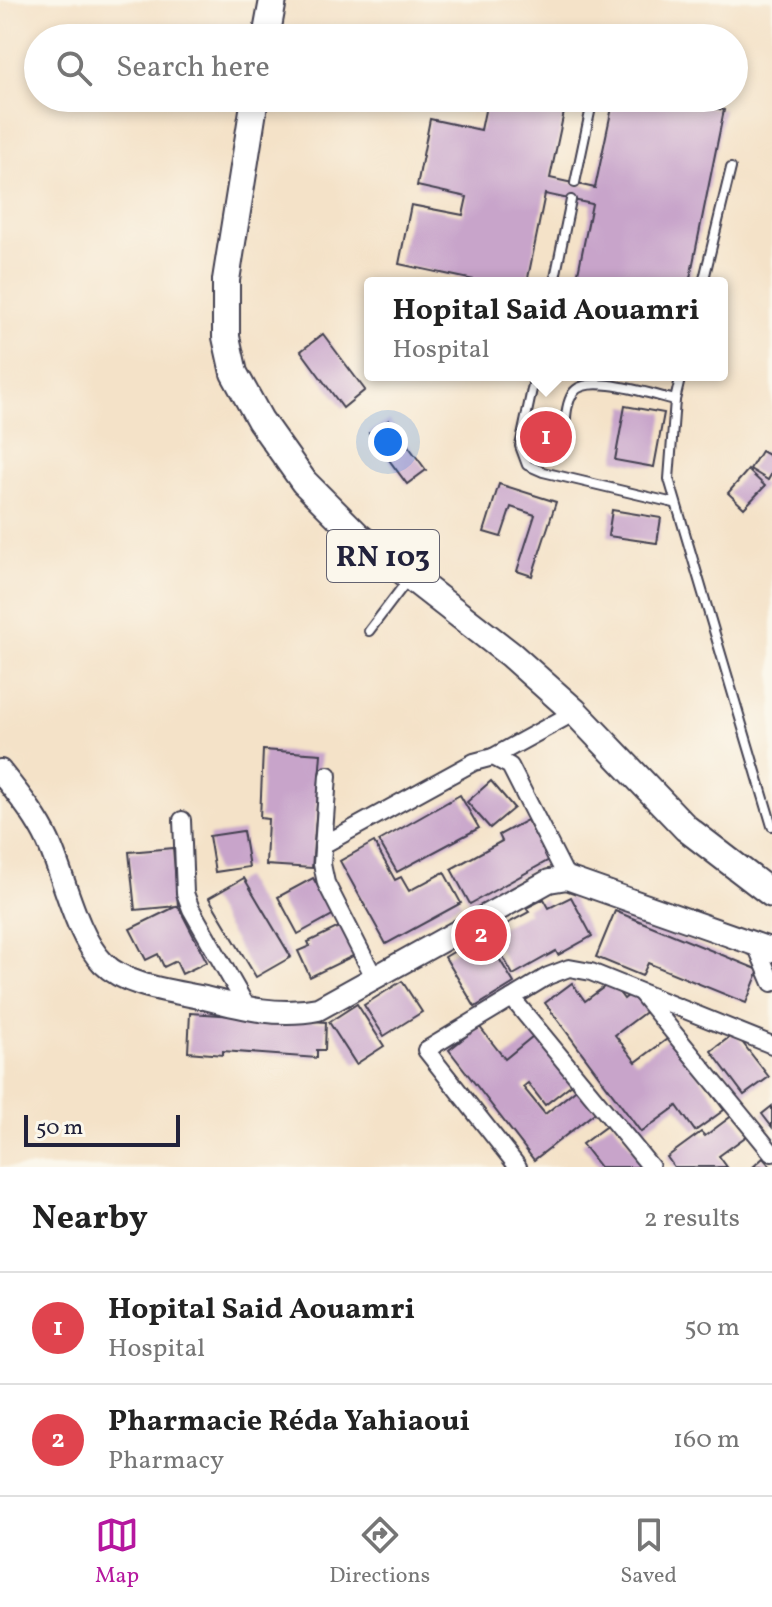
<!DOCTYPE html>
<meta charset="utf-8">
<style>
body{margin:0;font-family:Vollkorn,serif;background:#f2f2f2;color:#222}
.scale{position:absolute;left:24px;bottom:20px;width:156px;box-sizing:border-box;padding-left:8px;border:4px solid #22223b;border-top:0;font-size:22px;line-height:28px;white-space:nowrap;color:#22223b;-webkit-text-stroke:6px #fbf7ec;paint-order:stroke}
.you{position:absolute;left:388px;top:442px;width:28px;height:28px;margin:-20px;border:6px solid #fff;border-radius:50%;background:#1a73e8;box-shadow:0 0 0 12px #1a73e833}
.badge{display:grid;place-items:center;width:52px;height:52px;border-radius:50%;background:#b5179e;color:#fff;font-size:26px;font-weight:700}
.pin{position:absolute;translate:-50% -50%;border:4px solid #fff;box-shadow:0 2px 8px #0006}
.popup{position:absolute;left:364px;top:277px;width:364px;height:104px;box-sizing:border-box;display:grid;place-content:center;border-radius:8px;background:#fff;filter:drop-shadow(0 2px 6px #0005);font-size:26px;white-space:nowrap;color:#767676}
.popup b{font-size:30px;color:#222}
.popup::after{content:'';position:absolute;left:50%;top:100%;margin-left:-16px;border:16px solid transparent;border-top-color:#fff}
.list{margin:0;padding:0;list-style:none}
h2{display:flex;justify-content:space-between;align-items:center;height:104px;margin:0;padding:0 32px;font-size:34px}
h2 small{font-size:26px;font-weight:400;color:#767676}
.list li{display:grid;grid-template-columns:52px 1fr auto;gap:24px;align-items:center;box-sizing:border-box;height:112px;padding:0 32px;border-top:2px solid #e0e0e0}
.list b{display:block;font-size:30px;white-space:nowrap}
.list p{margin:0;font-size:26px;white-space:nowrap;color:#767676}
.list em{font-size:26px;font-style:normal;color:#767676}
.icon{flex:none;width:44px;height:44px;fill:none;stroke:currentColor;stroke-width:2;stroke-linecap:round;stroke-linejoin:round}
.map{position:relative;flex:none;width:772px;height:1167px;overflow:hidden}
.search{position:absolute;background:#fff;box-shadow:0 4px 12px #0003;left:24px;right:24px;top:24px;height:88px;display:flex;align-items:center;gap:20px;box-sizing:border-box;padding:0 28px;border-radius:44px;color:#767676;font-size:30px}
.sheet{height:328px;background:#fff}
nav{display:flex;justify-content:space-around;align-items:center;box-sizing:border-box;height:112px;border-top:2px solid #e0e0e0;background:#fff;font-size:22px;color:#767676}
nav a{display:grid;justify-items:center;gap:4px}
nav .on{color:#b5179e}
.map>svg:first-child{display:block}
.building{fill:#c8a4ca}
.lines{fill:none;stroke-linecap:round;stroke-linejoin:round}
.lane-casing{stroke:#423f50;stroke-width:12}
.street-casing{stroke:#423f50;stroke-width:20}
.secondary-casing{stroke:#423f50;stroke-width:26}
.primary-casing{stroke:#423f50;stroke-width:30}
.lane{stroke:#fff;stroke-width:8}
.street{stroke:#fff;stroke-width:16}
.secondary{stroke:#fff;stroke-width:22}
.primary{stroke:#fff;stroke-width:26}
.labels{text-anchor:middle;stroke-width:8;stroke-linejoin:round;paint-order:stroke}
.shield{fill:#fbf7ec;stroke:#636270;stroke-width:2}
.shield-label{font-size:30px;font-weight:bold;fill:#22223b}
</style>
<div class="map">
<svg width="772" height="1167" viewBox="0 0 772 1167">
<rect width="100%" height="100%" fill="#fbf7ec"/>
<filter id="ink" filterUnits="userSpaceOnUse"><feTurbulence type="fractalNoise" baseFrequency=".0125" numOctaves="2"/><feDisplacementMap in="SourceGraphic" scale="16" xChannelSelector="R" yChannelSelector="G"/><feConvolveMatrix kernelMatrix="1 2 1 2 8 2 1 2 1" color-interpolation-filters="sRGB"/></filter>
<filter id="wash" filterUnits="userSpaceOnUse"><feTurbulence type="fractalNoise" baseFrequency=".006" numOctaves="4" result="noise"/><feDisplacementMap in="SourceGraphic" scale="32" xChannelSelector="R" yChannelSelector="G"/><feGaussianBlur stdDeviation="1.8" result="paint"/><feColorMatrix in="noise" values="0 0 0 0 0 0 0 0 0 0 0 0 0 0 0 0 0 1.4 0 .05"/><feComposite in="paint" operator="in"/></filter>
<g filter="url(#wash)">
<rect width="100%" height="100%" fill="#f4e2c8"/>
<g id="blocks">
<g class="building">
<polygon points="455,98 567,98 550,178 595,188 614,98 664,98 724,110 689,283 576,283 592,204 545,194 527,283 488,283 399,264 411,205 463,215 467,197 417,186 430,119 481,130 486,106"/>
<polygon points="323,334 365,390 343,408 301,351"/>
<polygon points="625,406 664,413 654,467 615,460"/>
<polygon points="389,420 426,470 407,484 369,433"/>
<polygon points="761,451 772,457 772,473 768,480 750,469"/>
<polygon points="748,470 765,486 744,508 728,493"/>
<polygon points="499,484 556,502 532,576 517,571 535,515 511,507 501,537 484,532"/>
<polygon points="612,510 661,518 657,543 608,536"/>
<polygon points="263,750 321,754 312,868 266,865 268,819 260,818"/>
<polygon points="491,781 514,808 490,828 467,802"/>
<polygon points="460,795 479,828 397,872 379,841"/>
<polygon points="527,820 549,860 470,904 451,869 502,841 499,835"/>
<polygon points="243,831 249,867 215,872 209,836"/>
<polygon points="374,842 395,880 401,877 409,891 444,872 461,903 386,944 340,861"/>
<polygon points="173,848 178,906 207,962 182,974 176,961 164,967 158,954 146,960 130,929 177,906 135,910 129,852"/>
<polygon points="244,878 291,957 256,977 209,898"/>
<polygon points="313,878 334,914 298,934 278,897"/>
<polygon points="571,897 592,936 558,955 556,951 513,975 490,933 529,912 526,908 544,899 549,908"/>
<polygon points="615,911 759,970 746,1003 648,963 642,976 596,957"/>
<polygon points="345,924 359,953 310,977 298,951 310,946 308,942"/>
<polygon points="484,934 514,983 475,1007 445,957"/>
<polygon points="402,981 422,1012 384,1036 364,1005"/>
<polygon points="611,982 624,999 634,991 648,1010 615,1035 636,1062 670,1037 724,1110 695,1131 677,1106 641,1132 545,1003 572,983 585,1001"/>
<polygon points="357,1004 384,1046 356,1064 329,1022"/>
<polygon points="190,1013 326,1022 325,1050 317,1050 317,1058 223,1051 223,1055 188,1052"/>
<polygon points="479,1026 505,1059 538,1032 577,1080 545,1105 528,1083 523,1087 545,1114 579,1087 597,1111 534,1160 449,1050"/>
<polygon points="735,1033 769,1077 744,1095 711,1051"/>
<polygon points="772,1106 772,1127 762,1114"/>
<polygon points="733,1115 748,1135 719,1156 727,1167 674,1167 667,1157 701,1132 705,1136"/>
<polygon points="612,1122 647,1167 600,1167 582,1144"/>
<polygon points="763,1158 771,1167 753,1167"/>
</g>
</g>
</g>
<g filter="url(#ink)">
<use href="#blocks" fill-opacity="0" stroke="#423f50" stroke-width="2"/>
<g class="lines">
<g class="lane-casing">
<g id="lane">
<polyline points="575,183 593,98"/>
<polyline points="554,283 571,200"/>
<polyline points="703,283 731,168"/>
<polyline points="535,375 520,446 527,465 543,472 674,503"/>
<polyline points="681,375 675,400 669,479 772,826"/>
<path d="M565,430C566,417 566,404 573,393C587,372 652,395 675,400"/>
<polyline points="369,631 407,581"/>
</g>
</g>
<g class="street-casing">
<g id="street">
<polyline points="493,757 575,712"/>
<polyline points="328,775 322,864 326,883 374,977"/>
<polyline points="182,820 185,893 191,909 248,1009"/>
<polyline points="323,845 474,762 493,757 510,766 567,878"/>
<polyline points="755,943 772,983"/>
<polyline points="641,993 772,1153"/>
<polyline points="512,998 651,1167"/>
<polyline points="518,1167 426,1050 548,976 569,968 591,972 772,1045"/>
</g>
</g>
<g class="secondary-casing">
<path id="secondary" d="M0,771C17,793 36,815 48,841C64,876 76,936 103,963C127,987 173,991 205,998C244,1008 279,1017 318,1009L549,881L567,878L772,950"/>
</g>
<g class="primary-casing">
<g id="primary">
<polyline points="266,38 273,0"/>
<polyline points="255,98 226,280 226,337 234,373 260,420 304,482 358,536 511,655 575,712 686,828 772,894"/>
</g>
</g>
<use href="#lane" class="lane"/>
<use href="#street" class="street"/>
<use href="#secondary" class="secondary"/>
<use href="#primary" class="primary"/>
</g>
</g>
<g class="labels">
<rect class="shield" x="327" y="530" width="112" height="52" rx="6"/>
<g class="shield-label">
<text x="383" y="566">RN 103</text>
</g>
</g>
</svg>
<div class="scale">50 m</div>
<div class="you"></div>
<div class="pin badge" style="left:546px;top:437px;background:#e0444e">1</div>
<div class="popup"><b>Hopital Said Aouamri</b>Hospital</div>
<div class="pin badge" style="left:481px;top:935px;background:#e0444e">2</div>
<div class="search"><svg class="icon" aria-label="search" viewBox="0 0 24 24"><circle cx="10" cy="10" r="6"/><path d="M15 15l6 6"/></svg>Search here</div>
</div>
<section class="sheet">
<h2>Nearby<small>2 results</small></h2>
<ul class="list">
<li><span class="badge" style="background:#e0444e">1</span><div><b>Hopital Said Aouamri</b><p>Hospital</p></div><em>50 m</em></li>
<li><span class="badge" style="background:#e0444e">2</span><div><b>Pharmacie Réda Yahiaoui</b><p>Pharmacy</p></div><em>160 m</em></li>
</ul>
</section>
<nav>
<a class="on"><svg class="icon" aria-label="map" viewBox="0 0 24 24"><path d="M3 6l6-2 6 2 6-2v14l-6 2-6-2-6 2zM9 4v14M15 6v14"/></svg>Map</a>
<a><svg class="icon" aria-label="directions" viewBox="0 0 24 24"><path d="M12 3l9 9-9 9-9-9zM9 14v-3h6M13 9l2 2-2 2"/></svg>Directions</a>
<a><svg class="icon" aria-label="saved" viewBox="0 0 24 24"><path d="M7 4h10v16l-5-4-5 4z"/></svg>Saved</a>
</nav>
